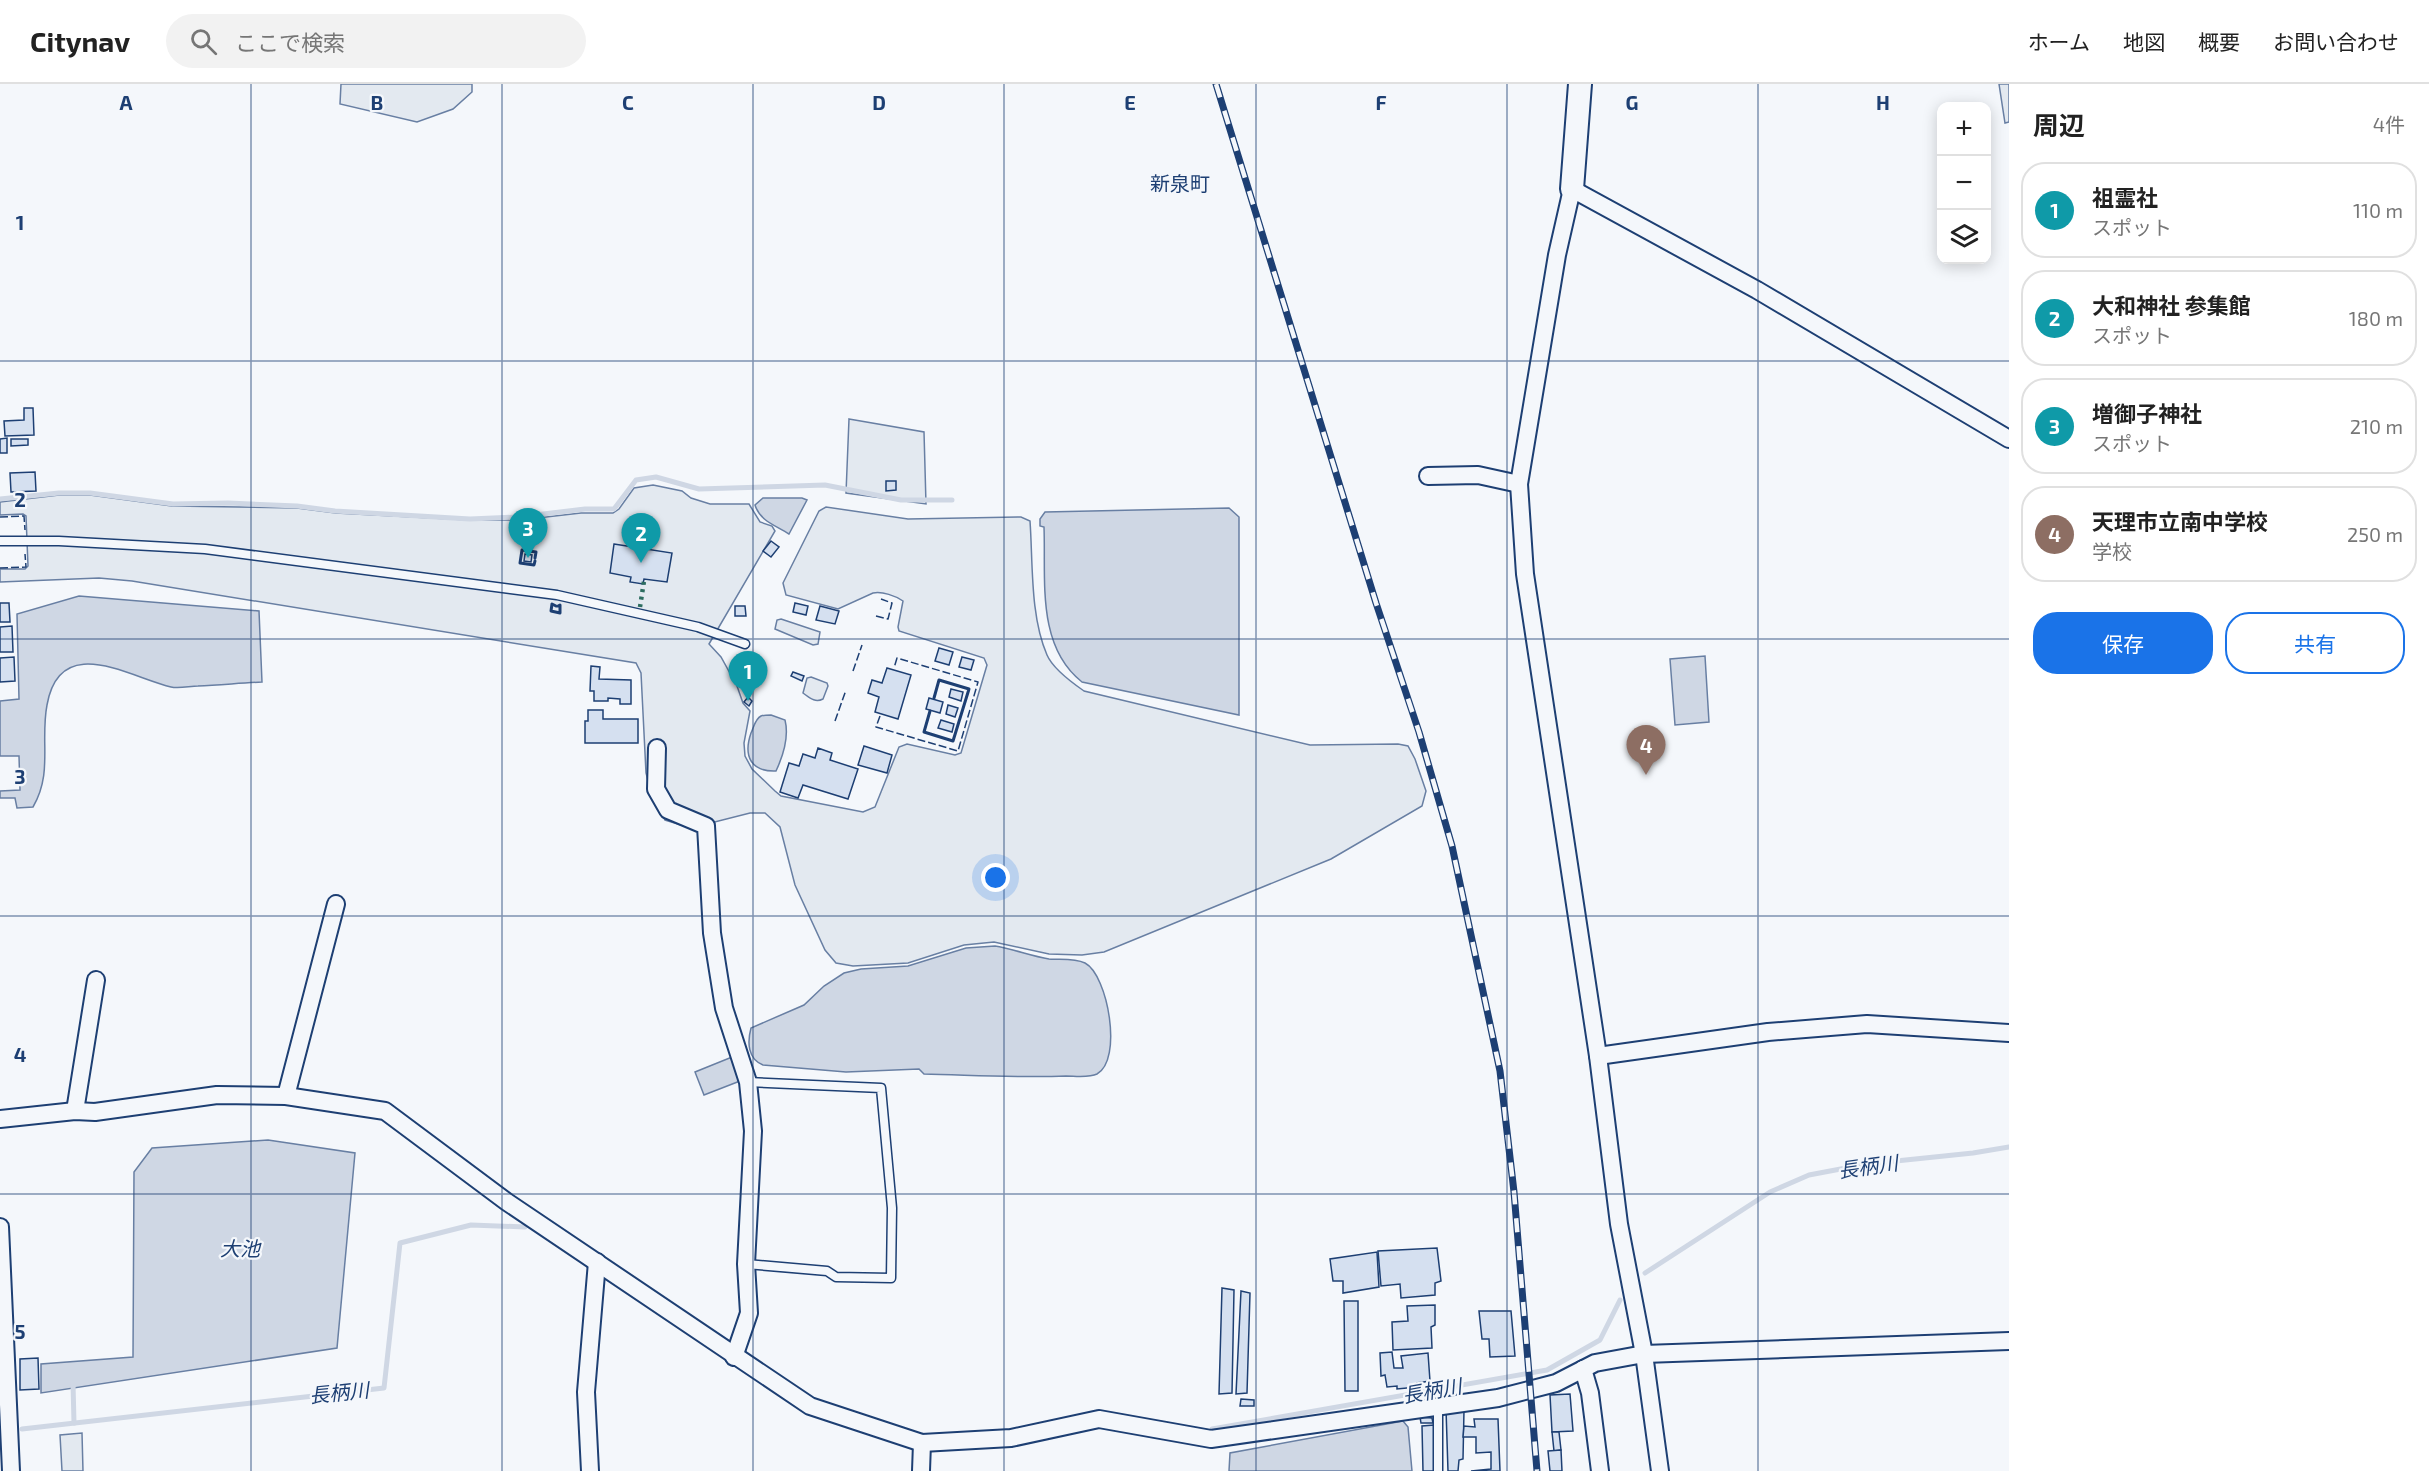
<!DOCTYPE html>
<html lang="ja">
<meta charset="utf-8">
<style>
body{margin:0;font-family:"Exo 2","Noto Sans JP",sans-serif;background:#f2f2f2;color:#222}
.controls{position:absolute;right:18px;top:18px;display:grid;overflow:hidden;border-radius:12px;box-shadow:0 3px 15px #0003}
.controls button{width:54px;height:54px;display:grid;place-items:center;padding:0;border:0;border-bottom:2px solid #e0e0e0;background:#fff;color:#222;font:30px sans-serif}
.you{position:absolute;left:996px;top:794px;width:21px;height:21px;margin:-15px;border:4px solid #fff;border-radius:50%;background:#1a73e8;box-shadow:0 0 0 9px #1a73e833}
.badge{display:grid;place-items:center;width:39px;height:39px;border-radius:50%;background:#1a73e8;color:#fff;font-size:20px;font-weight:700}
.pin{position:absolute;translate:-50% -50px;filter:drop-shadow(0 2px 3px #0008)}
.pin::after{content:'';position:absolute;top:32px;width:21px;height:18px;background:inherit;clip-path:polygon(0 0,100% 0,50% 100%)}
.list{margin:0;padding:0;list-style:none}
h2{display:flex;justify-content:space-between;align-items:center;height:78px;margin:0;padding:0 24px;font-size:26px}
h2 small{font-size:20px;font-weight:400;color:#767676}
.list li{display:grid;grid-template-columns:39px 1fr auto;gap:18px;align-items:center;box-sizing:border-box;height:96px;margin:0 12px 12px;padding:0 12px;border:2px solid #e0e0e0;border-radius:24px}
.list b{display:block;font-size:22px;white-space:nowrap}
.list p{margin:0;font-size:20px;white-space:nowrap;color:#767676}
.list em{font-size:20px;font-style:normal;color:#767676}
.actions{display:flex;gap:12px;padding:18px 24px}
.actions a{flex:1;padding:14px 0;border:2px solid #1a73e8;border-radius:24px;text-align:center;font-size:21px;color:#1a73e8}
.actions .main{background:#1a73e8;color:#fff}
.icon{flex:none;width:33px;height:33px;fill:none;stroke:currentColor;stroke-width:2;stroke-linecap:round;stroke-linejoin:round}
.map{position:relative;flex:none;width:2009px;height:1387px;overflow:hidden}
header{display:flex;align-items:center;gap:36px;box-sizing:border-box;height:84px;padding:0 30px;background:#fff;border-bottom:2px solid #e0e0e0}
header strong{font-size:28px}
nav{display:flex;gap:33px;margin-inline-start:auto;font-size:21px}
.search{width:420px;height:54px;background:#f2f2f2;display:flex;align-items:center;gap:15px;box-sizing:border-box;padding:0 21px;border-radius:33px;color:#767676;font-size:22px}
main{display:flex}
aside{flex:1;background:#fff}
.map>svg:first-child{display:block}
.green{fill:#e3e9f0;stroke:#687fa3;stroke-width:1.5}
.water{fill:#cfd7e4;stroke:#687fa3;stroke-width:1.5}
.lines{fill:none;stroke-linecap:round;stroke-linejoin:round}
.stream{stroke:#cfd7e4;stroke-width:5}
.building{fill:#d5e0f0;stroke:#1d3f73;stroke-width:1.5}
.lane-casing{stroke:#1d3f73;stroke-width:11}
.street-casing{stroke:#1d3f73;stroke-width:20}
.secondary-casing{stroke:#1d3f73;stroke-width:26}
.lane{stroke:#f4f7fb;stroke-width:8}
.street{stroke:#f4f7fb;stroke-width:16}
.secondary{stroke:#f4f7fb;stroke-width:22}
.rail-casing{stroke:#1d3f73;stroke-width:7}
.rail{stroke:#f4f7fb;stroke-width:4.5;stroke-dasharray:14;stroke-linecap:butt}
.hedge{stroke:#2c6c60;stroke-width:4.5;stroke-dasharray:3 4.5;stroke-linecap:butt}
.fence{stroke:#1d3f73;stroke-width:1.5;stroke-dasharray:8 3;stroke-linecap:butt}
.wall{stroke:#1d3f73;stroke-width:3}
.grid{fill:none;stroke:#1d3f73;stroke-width:1.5;stroke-opacity:0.55}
.labels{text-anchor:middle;stroke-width:4.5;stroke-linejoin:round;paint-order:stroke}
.neighbourhood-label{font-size:20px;fill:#1d3f73;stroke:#f4f7fb}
.water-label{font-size:20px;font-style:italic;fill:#1d3f73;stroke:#f4f7fb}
.grid-label{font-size:20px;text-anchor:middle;font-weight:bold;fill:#1d3f73;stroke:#f4f7fb;stroke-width:4.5;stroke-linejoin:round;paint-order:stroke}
</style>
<header>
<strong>Citynav</strong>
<div class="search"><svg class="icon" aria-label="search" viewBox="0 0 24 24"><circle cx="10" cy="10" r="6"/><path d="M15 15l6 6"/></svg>ここで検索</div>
<nav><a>ホーム</a><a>地図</a><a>概要</a><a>お問い合わせ</a></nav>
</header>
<main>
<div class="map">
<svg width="2009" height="1387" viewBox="0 0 2009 1387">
<rect width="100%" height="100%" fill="#f4f7fb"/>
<g class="green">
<polygon points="341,0 472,0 472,8 453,25 417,38 340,20"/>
<polygon points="1999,0 2009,0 2009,38 2005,39"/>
<polygon points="849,335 924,348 926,420 846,409"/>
<path d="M653,401L682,407L691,414L710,420H749L760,438L772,442L775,447L709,560L721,573L737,602L743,619L750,627L744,659L745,672L752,685L775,707L781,712L863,728L875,723L899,663L907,660L955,671L961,669L987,581L984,574L899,547L898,543L903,517C896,512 882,507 873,509L838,525L786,511L783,499L819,427L826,423L908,435L1021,433L1030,437C1033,479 1030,532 1047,571C1053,585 1071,598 1084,607L1310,661L1398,660L1408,662L1415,675L1426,707L1422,722L1331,775L1104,868L1082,871L1049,870L994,858L964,861L908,879L853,882L836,879L825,866L795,801L780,743L765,729H750L691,744L665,736L653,716L646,689L641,589L636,579L132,497L99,494L0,498V485H25L28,482L26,432L23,430L0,431V418L59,411H90L172,422L297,424L336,429L470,436H520L581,429H613L619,425L634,404Z"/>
<polygon points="781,535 820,548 818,560 813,561 775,545 777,536"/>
<path d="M811,593L827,599L828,602L823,615C815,619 810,614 803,609L807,594Z"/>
<polygon points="82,1349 83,1387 62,1387 60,1351"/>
</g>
<g class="water">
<path d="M763,414H802L807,416L789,450C775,441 760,437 755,421Z"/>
<path d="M1229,424L1239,433V631L1082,598C1036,562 1046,495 1044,443L1040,442V435L1045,428Z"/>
<path d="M79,512L259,527L262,598C241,599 220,601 198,602C190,602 179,605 171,603C129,593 60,548 47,621C40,657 53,689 33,723L17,724L15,714H0V707L20,706L19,672H0V617L19,615L17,530Z"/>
<polygon points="1705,572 1709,638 1675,641 1670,575"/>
<path d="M771,631L785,636C789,652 783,672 776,687C751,688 743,672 751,649C754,643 755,635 761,632C764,631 768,631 771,631Z"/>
<path d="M995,862C1013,865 1031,872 1049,875C1060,876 1074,874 1085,879C1108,891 1123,976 1097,990C1089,994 1075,992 1066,992C1019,994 971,991 924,990L919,985L846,988L763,981C748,975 747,959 751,944L804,921L824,902L844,889L861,885L908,882L966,864Z"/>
<polygon points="732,973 740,997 704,1011 695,988"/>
<polygon points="268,1056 355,1069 337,1264 41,1309 41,1280 133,1273 134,1088 152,1064"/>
<polygon points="1403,1337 1408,1343 1412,1387 1229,1387 1230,1369"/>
</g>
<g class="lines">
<g class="stream">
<polyline points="0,415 59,409 90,409 173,420 228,419 297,422 335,427 470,435 518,433 585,425 614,425 636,396 656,393 699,405 825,401 901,416 952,416"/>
<polyline points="1645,1189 1770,1108 1809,1091 1867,1080 1973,1069 2009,1063"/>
<polyline points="73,1299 74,1339"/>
<polyline points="22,1345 384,1304 400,1159 471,1141 525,1143"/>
<polyline points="1212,1345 1547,1286 1600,1256 1620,1216"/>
</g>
</g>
<g class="building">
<polygon points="24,324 33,324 34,351 5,352 4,337 24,336"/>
<polygon points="7,354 7,369 0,369 0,355"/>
<polygon points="11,355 28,355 28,361 11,362"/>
<polygon points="35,388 36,407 11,408 10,389"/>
<polygon points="886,397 896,397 896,406 886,407"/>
<polygon points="771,457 779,463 771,473 763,467"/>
<polygon points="614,460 672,469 667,498 644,495 643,500 630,498 631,493 610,489"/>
<polygon points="525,470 532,471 531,478 524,477"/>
<polygon points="0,519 9,519 10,538 0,538"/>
<polygon points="795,519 808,522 806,531 793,528"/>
<polygon points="735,522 745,522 746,532 735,532"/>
<polygon points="820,522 839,527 835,540 816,536"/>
<polygon points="12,542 13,568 0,568 0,543"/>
<polygon points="939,564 953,568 949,581 935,577"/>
<polygon points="14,573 15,597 0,598 0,574"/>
<polygon points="962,573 974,576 971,586 959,583"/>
<polygon points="591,582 600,583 599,595 631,596 631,620 620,620 620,615 608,614 608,617 594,617 594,607 590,607"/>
<polygon points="887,584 911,591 898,635 875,628 879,613 868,609 872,596 882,599"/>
<polygon points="793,588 804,592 802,597 791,592"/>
<polygon points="951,605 963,608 961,617 949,613"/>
<polygon points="748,613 752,617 749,622 744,618"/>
<polygon points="929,614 943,618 940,629 926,625"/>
<polygon points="948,621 958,624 955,633 946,630"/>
<polygon points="588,626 603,626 603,635 638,635 638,659 585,659 585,637 588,637"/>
<polygon points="941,636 954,640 952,648 938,644"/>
<polygon points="864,662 892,671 887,689 858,681"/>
<polygon points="818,664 832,669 830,676 858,685 848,715 803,701 798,714 780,708 789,679 799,682 803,670 815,674"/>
<polygon points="1437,1164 1441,1197 1435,1199 1435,1211 1401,1214 1400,1200 1381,1202 1378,1167"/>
<polygon points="1377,1168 1379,1203 1343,1209 1343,1197 1333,1197 1330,1175"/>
<polygon points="1222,1204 1234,1206 1232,1309 1219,1310"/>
<polygon points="1241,1207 1250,1209 1247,1309 1236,1310"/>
<polygon points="1344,1217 1358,1217 1358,1307 1345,1307"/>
<polygon points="1435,1221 1435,1241 1431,1243 1432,1264 1393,1266 1392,1238 1408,1237 1407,1222"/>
<polygon points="1479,1227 1511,1227 1515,1272 1490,1273 1489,1255 1482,1255"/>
<polygon points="1392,1268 1394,1284 1403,1284 1401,1272 1428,1269 1430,1297 1417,1299 1417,1303 1397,1305 1397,1302 1387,1303 1385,1291 1381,1292 1380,1269"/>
<polygon points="38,1274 39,1305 20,1306 20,1275"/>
<polygon points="1570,1310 1573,1347 1552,1348 1550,1311"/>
<polygon points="1241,1315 1254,1316 1254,1322 1240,1322"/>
<polygon points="1446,1325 1464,1326 1463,1375 1459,1376 1458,1387 1448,1387"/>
<polygon points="1420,1333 1432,1334 1433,1339 1421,1339"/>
<polygon points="1474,1335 1498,1335 1500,1387 1471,1387 1491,1385 1491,1368 1476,1369 1476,1353 1463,1353 1464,1342 1475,1343"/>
<polygon points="1434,1341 1435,1387 1423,1387 1422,1342"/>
<polygon points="1552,1348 1559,1348 1561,1366 1554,1367"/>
<polygon points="1561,1366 1562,1387 1550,1387 1548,1367"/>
</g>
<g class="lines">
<g class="lane-casing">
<g id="lane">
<polyline points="0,457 59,457 205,465 557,511 698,543 745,560"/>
<polyline points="746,1180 827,1187 836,1193 891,1194 892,1124 881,1004 748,998"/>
<polyline points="1438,1323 1438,1387"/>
</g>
</g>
<g class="street-casing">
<g id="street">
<polyline points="1428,392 1478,391 1519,400"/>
<polyline points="657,664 656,705 668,726 706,742 712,849 724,924 748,998 753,1047 746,1180 749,1229 734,1273"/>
<polyline points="1598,972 1768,948 1867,940 2009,949"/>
<polyline points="286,1012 336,820"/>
<polyline points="75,1027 96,896"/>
<polyline points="0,1035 75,1027 95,1028 217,1011 286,1012 385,1027 507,1118 810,1322 922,1359 1011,1354 1099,1335 1211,1355 1498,1314 1556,1299 1595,1279 1644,1270 2009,1257"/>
<polyline points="0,1143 11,1387"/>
<polyline points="1583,1285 1590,1309 1600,1387"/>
<polyline points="590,1387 586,1308 597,1178"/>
<polyline points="921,1387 922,1359"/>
<polyline points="1660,1387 1644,1270 1619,1140 1598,972 1525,490 1519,400 1557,171 1572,105 1757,206 2009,355"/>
</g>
</g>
<g class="secondary-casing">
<polyline id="secondary" points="1572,105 1580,0"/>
</g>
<use href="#lane" class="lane"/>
<use href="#street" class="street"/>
<use href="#secondary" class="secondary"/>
<g class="rail-casing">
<polyline id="rail" points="1216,0 1376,519 1419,648 1452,762 1500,987 1514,1108 1537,1387"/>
</g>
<use href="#rail" class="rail"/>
<polyline class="hedge" points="640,523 644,497"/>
<g class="fence">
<polyline points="0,433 24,432 25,446"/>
<polyline points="0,484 26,483 25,470"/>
<polyline points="876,532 888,535 892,519 881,515"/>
<polyline points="853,587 862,561"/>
<polyline points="744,597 740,603 745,607 749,601"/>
<polyline points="880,632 876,643 958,667 978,598 897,574 894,584"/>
<polyline points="835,637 846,606"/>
</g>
<g class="wall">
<polyline points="535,477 534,481 520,479 522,466 536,468 535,474"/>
<polyline points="556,522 552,520 551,527 560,529 560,521 558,522"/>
<polyline points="930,627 924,648 953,657 969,605 939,596 934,614"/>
</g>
</g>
<path class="grid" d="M251,0V1387M502,0V1387M753,0V1387M1004,0V1387M1256,0V1387M1507,0V1387M1758,0V1387M0,277H2009M0,555H2009M0,832H2009M0,1110H2009"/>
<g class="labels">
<g class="neighbourhood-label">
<text x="1180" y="107">新泉町</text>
</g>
<g class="water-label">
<text transform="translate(1868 1083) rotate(-8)" y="7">長柄川</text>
<text x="240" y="1172">大池</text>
<text transform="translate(1432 1307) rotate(-10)" y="7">長柄川</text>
<text transform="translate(339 1309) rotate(-6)" y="7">長柄川</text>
</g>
</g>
<g class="grid-label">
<text x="126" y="26">A</text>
<text x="377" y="26">B</text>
<text x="628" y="26">C</text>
<text x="879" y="26">D</text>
<text x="1130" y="26">E</text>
<text x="1381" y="26">F</text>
<text x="1632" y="26">G</text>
<text x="1883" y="26">H</text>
<text x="20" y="146">1</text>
<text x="20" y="423">2</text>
<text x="20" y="700">3</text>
<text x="20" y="978">4</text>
<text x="20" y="1255">5</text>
</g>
</svg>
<div class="controls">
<button>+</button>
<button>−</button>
<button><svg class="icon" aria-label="layers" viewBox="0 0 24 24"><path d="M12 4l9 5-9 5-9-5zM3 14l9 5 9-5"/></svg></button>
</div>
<div class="you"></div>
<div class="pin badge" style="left:748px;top:617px;background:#0f9aa8">1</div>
<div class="pin badge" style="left:641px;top:479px;background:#0f9aa8">2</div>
<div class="pin badge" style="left:528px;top:474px;background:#0f9aa8">3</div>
<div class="pin badge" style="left:1646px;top:691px;background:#8d6e63">4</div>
</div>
<aside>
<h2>周辺<small>4件</small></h2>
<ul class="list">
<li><span class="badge" style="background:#0f9aa8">1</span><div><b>祖霊社</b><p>スポット</p></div><em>110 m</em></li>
<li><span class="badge" style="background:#0f9aa8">2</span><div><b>大和神社 参集館</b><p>スポット</p></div><em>180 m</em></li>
<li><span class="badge" style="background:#0f9aa8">3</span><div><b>増御子神社</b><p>スポット</p></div><em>210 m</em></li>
<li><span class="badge" style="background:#8d6e63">4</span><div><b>天理市立南中学校</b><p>学校</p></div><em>250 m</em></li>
</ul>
<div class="actions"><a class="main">保存</a><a>共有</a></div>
</aside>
</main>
